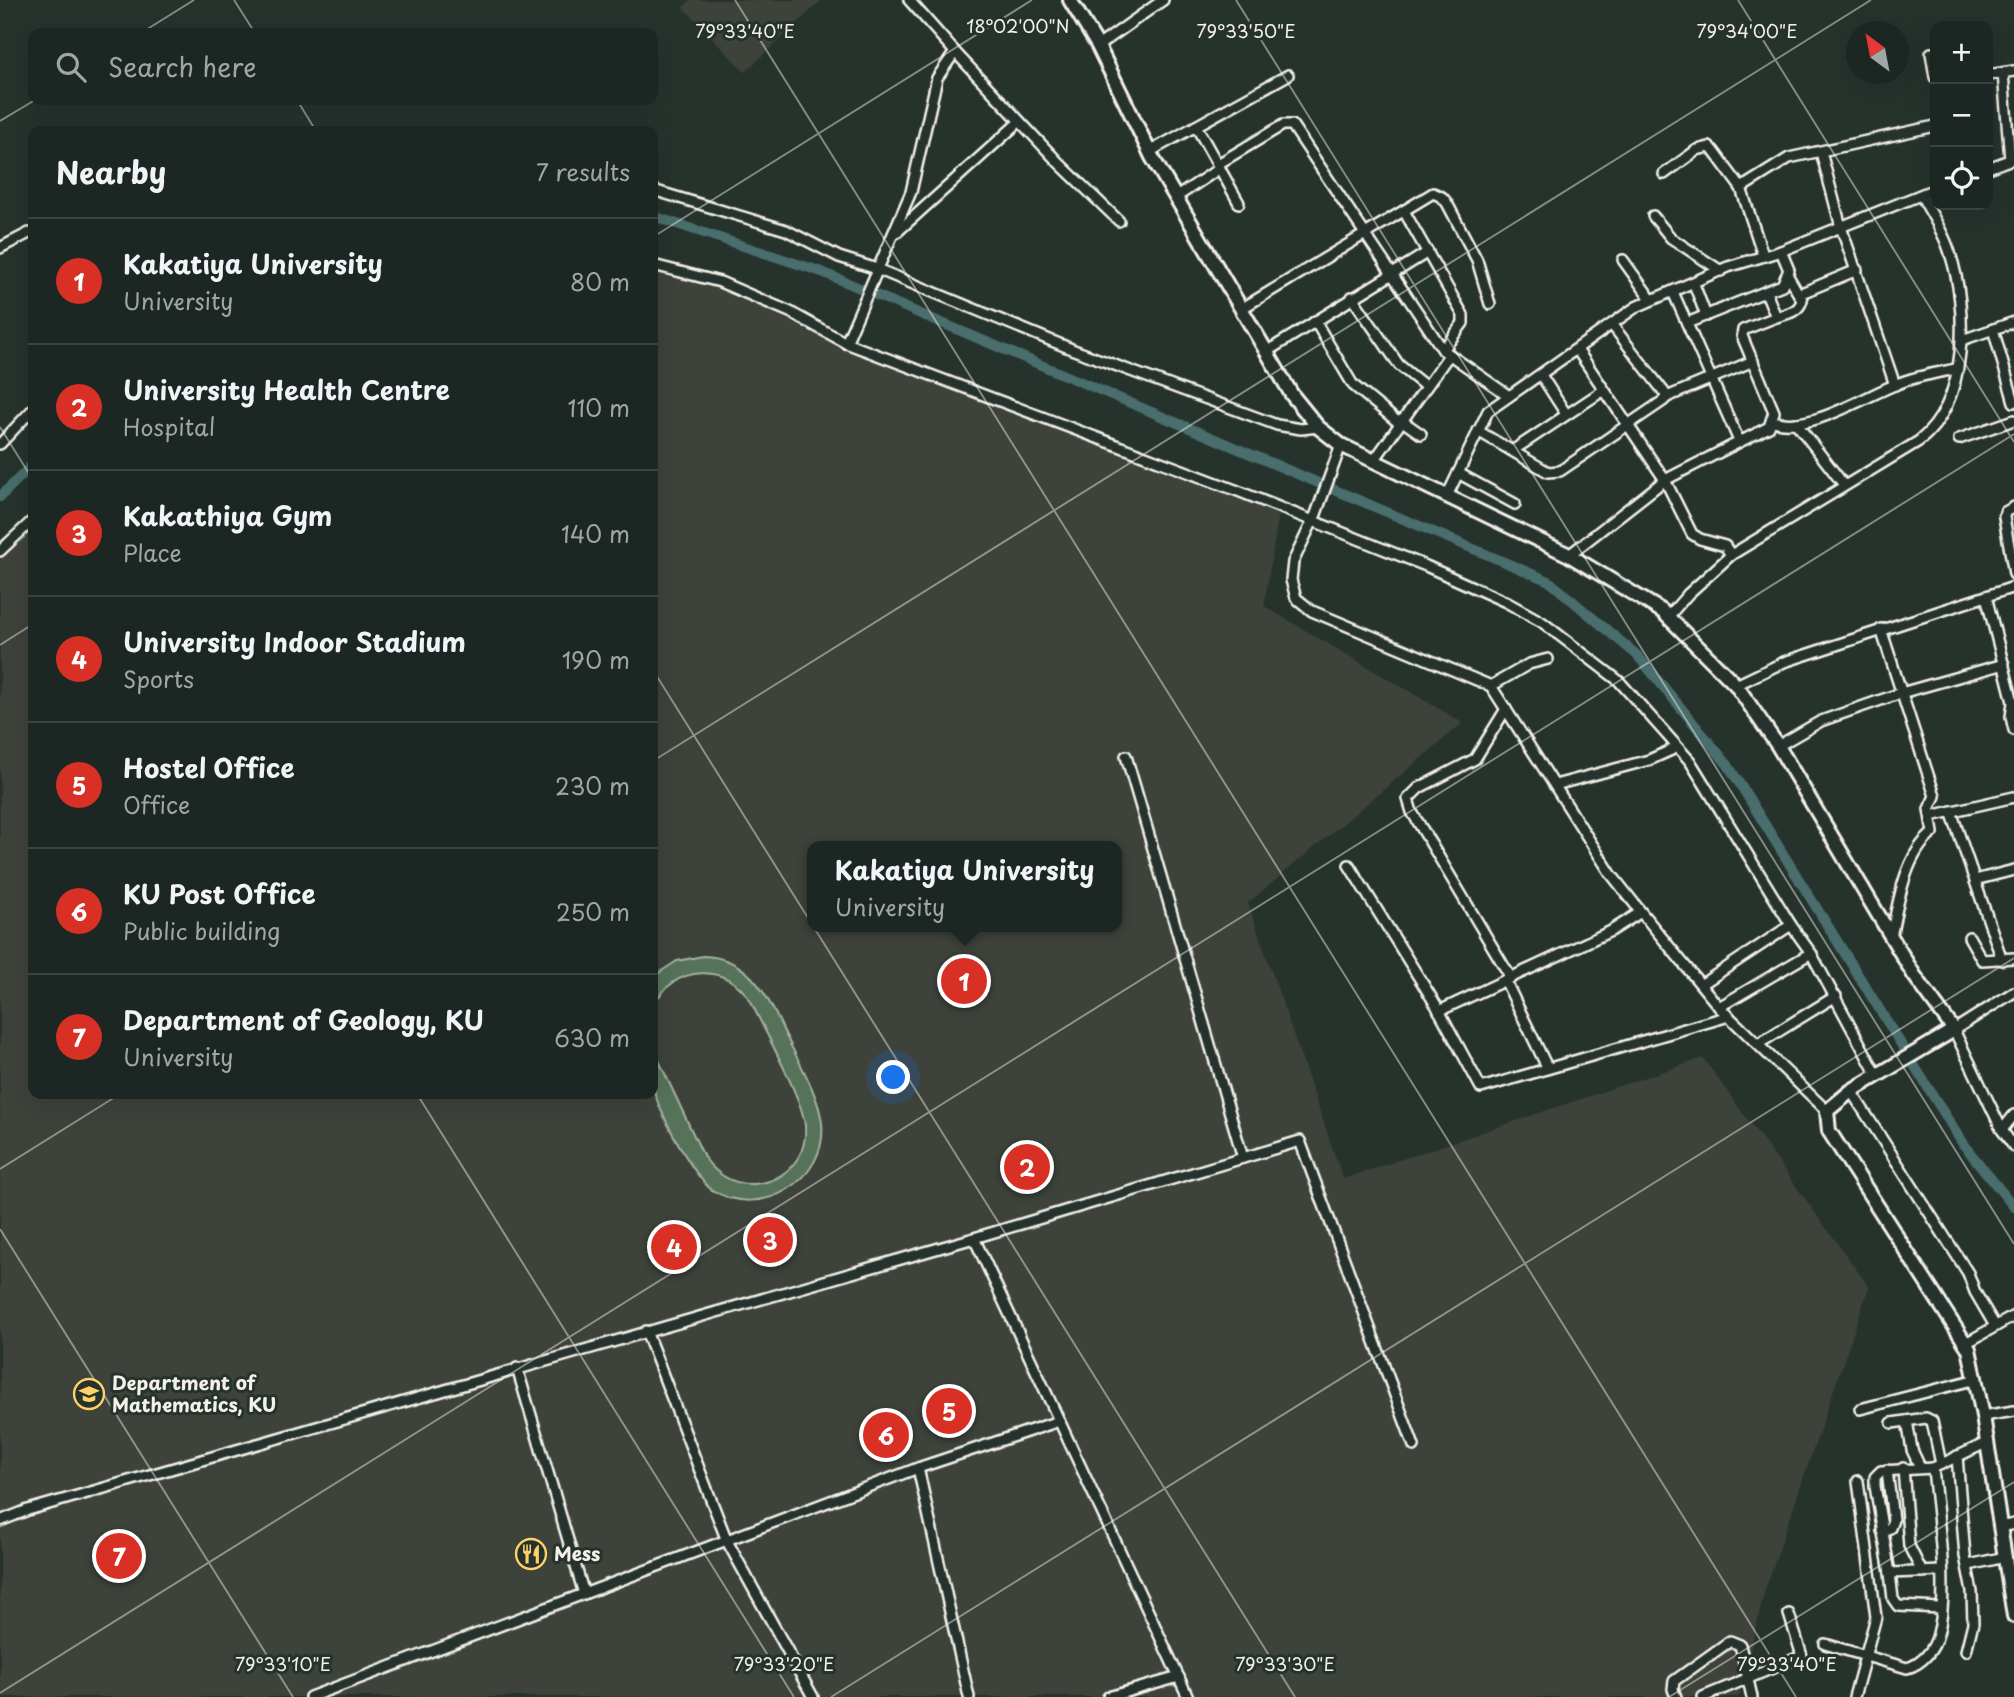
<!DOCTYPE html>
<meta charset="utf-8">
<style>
body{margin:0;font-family:"Playpen Sans",sans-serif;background:#29322f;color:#f1f3f6}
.controls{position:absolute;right:21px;top:21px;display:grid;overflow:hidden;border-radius:14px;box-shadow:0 7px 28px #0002}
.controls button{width:63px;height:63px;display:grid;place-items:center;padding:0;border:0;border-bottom:2px solid #3a4340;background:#1c2622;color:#f1f3f6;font:35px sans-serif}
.compass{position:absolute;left:1846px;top:21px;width:63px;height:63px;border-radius:50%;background:#1c2622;box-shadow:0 7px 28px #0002;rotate:328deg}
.you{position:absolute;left:894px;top:1078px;width:24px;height:24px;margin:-18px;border:5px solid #fff;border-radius:50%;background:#1a73e8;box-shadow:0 0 0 10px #1a73e833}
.badge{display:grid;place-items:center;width:46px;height:46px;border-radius:50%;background:#d93025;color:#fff;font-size:23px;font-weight:700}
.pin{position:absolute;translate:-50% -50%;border:4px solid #fff;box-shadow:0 2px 7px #0006}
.popup{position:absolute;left:807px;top:841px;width:315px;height:91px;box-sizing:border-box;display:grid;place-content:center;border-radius:14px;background:#1c2622;filter:drop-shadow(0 2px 5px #0005);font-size:23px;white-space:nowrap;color:#a0a5a5}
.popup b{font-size:26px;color:#f1f3f6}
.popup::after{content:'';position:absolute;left:50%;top:100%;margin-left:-14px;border:14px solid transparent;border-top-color:#1c2622}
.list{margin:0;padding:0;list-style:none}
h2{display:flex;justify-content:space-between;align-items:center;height:91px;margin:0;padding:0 28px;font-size:30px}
h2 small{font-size:23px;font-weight:400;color:#a0a5a5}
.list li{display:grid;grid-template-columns:46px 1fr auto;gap:21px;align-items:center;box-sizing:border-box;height:126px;padding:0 28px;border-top:2px solid #3a4340}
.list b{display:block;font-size:26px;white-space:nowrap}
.list p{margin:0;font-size:23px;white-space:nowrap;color:#a0a5a5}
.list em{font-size:23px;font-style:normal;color:#a0a5a5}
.icon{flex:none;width:38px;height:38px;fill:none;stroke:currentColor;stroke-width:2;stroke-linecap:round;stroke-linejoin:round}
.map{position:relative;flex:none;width:2014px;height:1697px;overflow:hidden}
.search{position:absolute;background:#1c2622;box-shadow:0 7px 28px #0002;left:28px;top:28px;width:630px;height:77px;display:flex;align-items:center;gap:18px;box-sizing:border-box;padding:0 24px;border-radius:14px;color:#a0a5a5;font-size:26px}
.panel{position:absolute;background:#1c2622;box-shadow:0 7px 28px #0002;left:28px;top:126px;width:630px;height:973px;border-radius:14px}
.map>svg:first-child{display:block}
.built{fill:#3c433a;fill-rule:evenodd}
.grass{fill:#56735a;stroke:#a5b2a1;stroke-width:2}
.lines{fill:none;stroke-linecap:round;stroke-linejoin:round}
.canal{stroke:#496e6d;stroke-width:10}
.minor-casing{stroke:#f4f1e8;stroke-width:14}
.tertiary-casing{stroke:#f4f1e8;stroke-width:18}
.minor{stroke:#26332d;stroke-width:9}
.tertiary{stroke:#26332d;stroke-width:12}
.ticks{fill:none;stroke:#f4f1e8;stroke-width:2;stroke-opacity:0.45}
.labels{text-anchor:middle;stroke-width:6;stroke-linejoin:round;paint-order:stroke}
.poi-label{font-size:19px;font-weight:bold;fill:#f4f1e8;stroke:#26332d;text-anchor:start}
.ticks-label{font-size:18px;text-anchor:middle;fill:#f4f1e8;stroke:#26332d;stroke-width:6;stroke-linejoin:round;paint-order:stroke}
</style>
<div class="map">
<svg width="2014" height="1697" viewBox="0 0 2014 1697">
<rect width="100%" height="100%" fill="#26332d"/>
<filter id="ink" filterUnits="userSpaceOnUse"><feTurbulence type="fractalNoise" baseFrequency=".0143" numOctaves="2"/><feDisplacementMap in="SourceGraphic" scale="14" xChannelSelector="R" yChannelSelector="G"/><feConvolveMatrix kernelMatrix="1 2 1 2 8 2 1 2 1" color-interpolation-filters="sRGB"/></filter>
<g filter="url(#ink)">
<g class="built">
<polygon points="691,0 822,0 745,72 683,7"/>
<path d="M653,256L863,346L1281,500L1264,606L1463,723L1248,903L1343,1179L1703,1058L1869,1287L1765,1590L1739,1697H0V545L33,511V1094H653ZM812,846H1116V927H812Z"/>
</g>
<path class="grass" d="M703,956C747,957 764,990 781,1025C794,1055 818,1090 822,1123C828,1180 761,1221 712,1190C694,1177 656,1108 653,1085C651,1073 653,1060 653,1048L704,1157C716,1174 733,1185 754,1184C768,1183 782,1177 792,1166C802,1155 806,1140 805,1126C803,1099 764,1030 751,1002C728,961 673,965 653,1006L654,976L677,961Z"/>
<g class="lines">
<g class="canal">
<polyline points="653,216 822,272 1549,581 1638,656 1728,765 1963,1144 2014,1207"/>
<polyline points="0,497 33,464"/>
</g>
<g class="minor-casing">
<g id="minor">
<polyline points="1098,46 1163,0"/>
<polyline points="955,52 1059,163 1119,221"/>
<polyline points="1931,53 1935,77"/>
<polyline points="2003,73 2010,160"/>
<polyline points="1988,75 2014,71"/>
<polyline points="1196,126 1239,203"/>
<polyline points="1149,152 1288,75"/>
<polyline points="1821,152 1841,227 1895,385"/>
<polyline points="1218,164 1283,125 1292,125 1443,350 1509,396"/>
<polyline points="1988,168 2012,159"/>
<polyline points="1664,174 1697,150 1709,147 1713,150 1741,188 1763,255"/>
<polyline points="1741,188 1789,158 1935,126"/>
<polyline points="653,190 786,230 839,257 877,269 1074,350 1277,425 1301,429 1318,427"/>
<polyline points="1175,198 1220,168"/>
<polyline points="1404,211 1463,315 1463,323 1443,350"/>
<polyline points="1653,216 1671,238 1721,271"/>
<polyline points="896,233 1019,122"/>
<polyline points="0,248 29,233"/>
<polyline points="1623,260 1651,299"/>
<polyline points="653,265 720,282 790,312 846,343 1238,491 1426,566 1506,602 1542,622 1619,681 1690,761 1791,925"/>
<polyline points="1694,284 1706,316"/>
<polyline points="1673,292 1739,441"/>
<polyline points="1799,294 1857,270"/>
<polyline points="1352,297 1399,365 1425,386"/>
<polyline points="1241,309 1433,193 1442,197 1447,203 1477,260 1490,304"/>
<path d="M1776,317C1787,314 1799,312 1802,300L1788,276"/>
<polyline points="1315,321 1353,385 1399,423"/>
<polyline points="1687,323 1782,285 1789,270 1781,251"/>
<polyline points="1993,329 2014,402"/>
<polyline points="1962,340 2014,322"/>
<polyline points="846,343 911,192 937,78 955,52 909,0"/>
<polyline points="1578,351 1665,480 1692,534 1700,539 1725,546 1731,555"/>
<polyline points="1266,352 1428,252"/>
<polyline points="1541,375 1566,414"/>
<polyline points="1667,397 1753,361"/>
<polyline points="1401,420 1421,434"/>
<path d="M1773,421C1810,433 1863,397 1897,384C1916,376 1936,373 1956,369"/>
<polyline points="1796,423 1844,485"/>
<polyline points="1478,431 1548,472 1560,471 1663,401 1667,397 1664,392 1612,325"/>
<polyline points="1959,439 2014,420"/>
<polyline points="0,444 33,409"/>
<polyline points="1341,445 1316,514 1293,562 1291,580 1296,598 1312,611 1491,686 1611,874 1641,912 1719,1007 1827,1111"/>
<polyline points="1512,451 1604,390"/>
<polyline points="1373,462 1449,355"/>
<polyline points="1458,473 1515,504"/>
<polyline points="1447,496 1488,411 1636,307 1728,267 1781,251 1935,189"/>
<polyline points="2014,507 2005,512 2004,517 2014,574"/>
<polyline points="0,551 33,520"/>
<polyline points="1569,555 1665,480 1769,427 1774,412 1742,336 1743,330 1776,317 1766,292"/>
<polyline points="1986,596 2013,702 2011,717 2014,730"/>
<path d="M1668,617L1688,594L1731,555L1919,441C1969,402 1968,308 1950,253C1944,232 1931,214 1921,195"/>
<path d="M1881,629L1935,796L1929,809L1933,833C1905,854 1898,903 1891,937"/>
<polyline points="1736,685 1784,662 2014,587"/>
<polyline points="1491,686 1529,664 1548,659"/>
<polyline points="1506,709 1475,759 1419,788 1408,799 1412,812 1511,978"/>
<polyline points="1778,746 1821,721 1901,693 2004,664"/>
<polyline points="1126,756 1243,1158"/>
<polyline points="1555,785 1649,760 1676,748"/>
<polyline points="1951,811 2002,960"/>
<polyline points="1931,816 2014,797"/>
<polyline points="1349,865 1436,1005 1481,1088 1729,1016"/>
<polyline points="1975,880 2014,870"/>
<polyline points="1969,937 1982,960 2014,958"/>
<polyline points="1505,980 1547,1067"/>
<polyline points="1702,984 1791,925 1811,953 1877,1075"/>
<polyline points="2014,992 1954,1030 2002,1130 2014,1147"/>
<polyline points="1719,1007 1811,953"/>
<polyline points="1439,1011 1611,931 1641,912"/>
<polyline points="1758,1044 1836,996"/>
<polyline points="1851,1091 1968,1273 1975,1292 1995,1326"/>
<polyline points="2002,1130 2014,1115"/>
<polyline points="974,1238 1188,1697"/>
<polyline points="646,1331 727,1541 813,1697"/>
<polyline points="1966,1343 2014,1316"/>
<polyline points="517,1368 584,1594"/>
<polyline points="1860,1409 1977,1379"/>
<polyline points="1983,1416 2014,1411"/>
<polyline points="1907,1421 1912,1450 1920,1467"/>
<polyline points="1892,1423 1926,1418 1932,1421 1941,1464"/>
<polyline points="1957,1456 1965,1556 1972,1592 1973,1623 1966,1651"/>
<polyline points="918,1468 969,1697"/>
<polyline points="1903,1468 1909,1546 1922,1572"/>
<polyline points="1933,1468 1881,1471 1875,1477 1875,1486 1890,1573 1942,1571"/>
<polyline points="0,1521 28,1510 974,1238 1300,1141 1414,1446"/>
<polyline points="2000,1527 2014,1524"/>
<polyline points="1882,1531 1890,1528 1893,1520 1887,1470"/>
<polyline points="1969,1565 2005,1557"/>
<polyline points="1890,1573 1893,1599 1898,1606 1940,1608"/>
<path d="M1825,1644L1907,1668C1922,1664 1934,1650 1938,1634C1950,1591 1937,1514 1933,1468L1988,1442"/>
<polyline points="310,1697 918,1468 1059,1421"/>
<polyline points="1108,1697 1179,1677"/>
<polyline points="1676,1697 1673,1689 1674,1681 1730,1641 1740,1645 1752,1697"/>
<polyline points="1703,1697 1802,1656 1789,1614"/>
<polyline points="1854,1697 1876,1617 1858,1481"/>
</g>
</g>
<g class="tertiary-casing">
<polyline id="tertiary" points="1070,0 1098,46 1152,157 1292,395 1318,427 1341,445 1569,555 1662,611 1736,685 1778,746 1914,975 1954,1030 1851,1091 1827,1111 1829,1131 1969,1349 1983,1416 2014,1616"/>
</g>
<use href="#minor" class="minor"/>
<use href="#tertiary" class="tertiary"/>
</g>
</g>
<path class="ticks" d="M234,0L255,33M735,0L1796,1697M1236,0L2014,1244M1738,0L2014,442M141,33L194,0M297,100L316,131M0,121L35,100M653,237L1032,0M0,427L33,480M0,645L33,624M653,670L1295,1697M653,761L1871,0M417,1094L794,1697M0,1169L120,1094M0,1229L293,1697M0,1693L2014,434M831,1697L2014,958M1669,1697L2014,1482"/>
<defs>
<g id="university-ring" transform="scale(1.575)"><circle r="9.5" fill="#26332d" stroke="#ffd166" stroke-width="1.5"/><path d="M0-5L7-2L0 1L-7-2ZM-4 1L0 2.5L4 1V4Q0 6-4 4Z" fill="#ffd166"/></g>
<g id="restaurant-ring" transform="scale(1.575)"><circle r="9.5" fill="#26332d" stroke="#ffd166" stroke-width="1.5"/><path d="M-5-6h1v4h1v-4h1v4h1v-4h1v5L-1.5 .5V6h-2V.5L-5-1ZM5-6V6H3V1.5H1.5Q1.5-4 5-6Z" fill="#ffd166"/></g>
</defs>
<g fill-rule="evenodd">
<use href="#university-ring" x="89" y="1394"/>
<use href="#restaurant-ring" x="531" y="1554"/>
</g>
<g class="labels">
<g class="poi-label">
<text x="112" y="1390">Department of<tspan x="112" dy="22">Mathematics, KU</tspan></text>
<text x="554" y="1561">Mess</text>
</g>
</g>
<g class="ticks-label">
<text x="1018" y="33">18°02'00"N</text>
<text x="745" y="38">79°33'40"E</text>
<text x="1246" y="38">79°33'50"E</text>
<text x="1747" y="38">79°34'00"E</text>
<text x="283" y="1671">79°33'10"E</text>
<text x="784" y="1671">79°33'20"E</text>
<text x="1285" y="1671">79°33'30"E</text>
<text x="1787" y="1671">79°33'40"E</text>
</g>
</svg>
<div class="controls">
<button>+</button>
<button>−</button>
<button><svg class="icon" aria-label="locate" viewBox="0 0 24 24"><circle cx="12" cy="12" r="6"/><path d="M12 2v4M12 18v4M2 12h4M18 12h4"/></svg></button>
</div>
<svg class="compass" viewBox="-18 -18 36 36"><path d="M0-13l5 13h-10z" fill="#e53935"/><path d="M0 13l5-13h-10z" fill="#a0a5a5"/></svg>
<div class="you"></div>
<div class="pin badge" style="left:964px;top:981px">1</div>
<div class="popup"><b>Kakatiya University</b>University</div>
<div class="pin badge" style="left:1027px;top:1167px">2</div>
<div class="pin badge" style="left:770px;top:1240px">3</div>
<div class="pin badge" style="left:674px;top:1247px">4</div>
<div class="pin badge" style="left:949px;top:1411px">5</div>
<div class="pin badge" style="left:886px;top:1435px">6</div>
<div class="pin badge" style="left:119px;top:1556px">7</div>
<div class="search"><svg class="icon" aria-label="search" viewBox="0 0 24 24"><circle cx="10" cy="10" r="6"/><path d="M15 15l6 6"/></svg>Search here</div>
<section class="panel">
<h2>Nearby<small>7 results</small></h2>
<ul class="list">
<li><span class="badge">1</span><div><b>Kakatiya University</b><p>University</p></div><em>80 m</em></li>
<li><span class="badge">2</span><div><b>University Health Centre</b><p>Hospital</p></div><em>110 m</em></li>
<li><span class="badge">3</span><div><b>Kakathiya Gym</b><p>Place</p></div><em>140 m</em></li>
<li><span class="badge">4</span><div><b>University Indoor Stadium</b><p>Sports</p></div><em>190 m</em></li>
<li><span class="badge">5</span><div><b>Hostel Office</b><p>Office</p></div><em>230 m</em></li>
<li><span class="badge">6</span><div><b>KU Post Office</b><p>Public building</p></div><em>250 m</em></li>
<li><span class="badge">7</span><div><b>Department of Geology, KU</b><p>University</p></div><em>630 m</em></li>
</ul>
</section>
</div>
